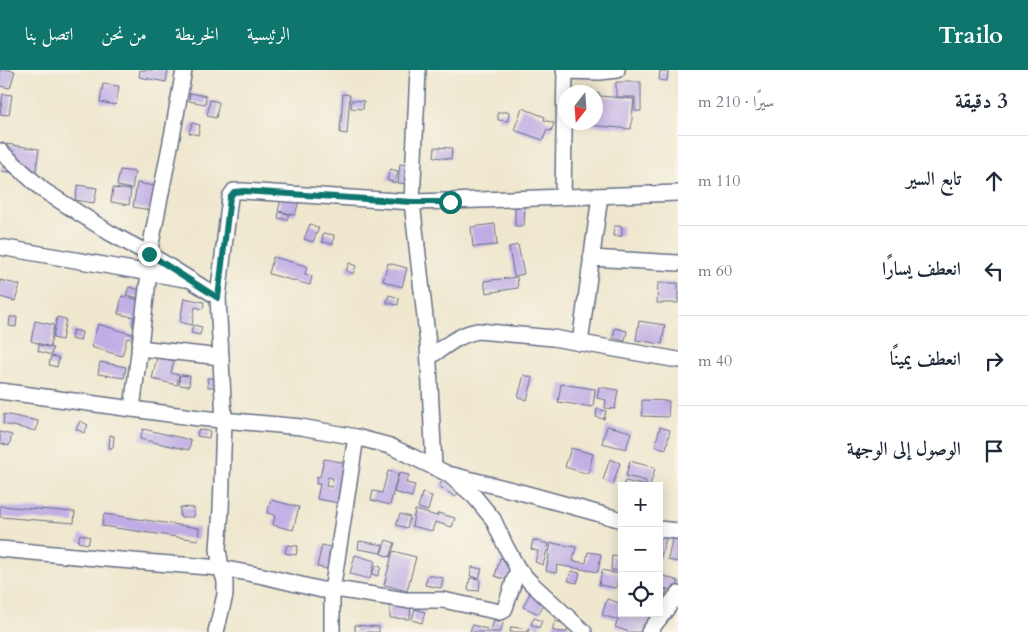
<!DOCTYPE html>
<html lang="ar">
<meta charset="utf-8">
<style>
body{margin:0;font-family:Cardo,Amiri,serif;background:#f2f2f3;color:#1f2937;direction:rtl}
.controls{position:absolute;right:15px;bottom:15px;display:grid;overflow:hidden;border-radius:0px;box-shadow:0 2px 12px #0003}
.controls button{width:45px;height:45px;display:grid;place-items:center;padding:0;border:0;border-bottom:1px solid #e0e1e3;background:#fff;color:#1f2937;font:25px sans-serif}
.compass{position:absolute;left:558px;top:15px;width:45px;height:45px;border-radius:50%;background:#fff;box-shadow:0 2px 12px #0003;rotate:197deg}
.stop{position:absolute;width:15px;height:15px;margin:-11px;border:4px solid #0f766e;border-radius:50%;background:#fff}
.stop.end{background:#0f766e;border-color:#fff;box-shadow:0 1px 5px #0008}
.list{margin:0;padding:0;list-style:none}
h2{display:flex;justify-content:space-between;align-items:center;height:65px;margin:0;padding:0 20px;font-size:21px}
h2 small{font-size:16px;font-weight:400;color:#747a83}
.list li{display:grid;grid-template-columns:32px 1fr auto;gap:15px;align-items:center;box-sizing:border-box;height:90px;padding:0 20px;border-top:1px solid #e0e1e3}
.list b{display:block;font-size:19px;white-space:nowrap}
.list em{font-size:16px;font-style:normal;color:#747a83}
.icon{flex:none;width:28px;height:28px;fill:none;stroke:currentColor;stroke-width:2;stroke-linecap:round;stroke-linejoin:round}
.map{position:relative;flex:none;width:678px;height:562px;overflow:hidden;direction:ltr}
header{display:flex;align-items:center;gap:30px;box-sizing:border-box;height:70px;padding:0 25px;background:#0f766e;color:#fff}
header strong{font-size:24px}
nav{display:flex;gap:28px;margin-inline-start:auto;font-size:18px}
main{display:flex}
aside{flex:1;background:#fff}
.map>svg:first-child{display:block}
.building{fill:#c0ade5;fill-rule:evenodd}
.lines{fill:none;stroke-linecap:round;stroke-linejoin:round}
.street-casing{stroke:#656f85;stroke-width:18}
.street{stroke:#fff;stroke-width:15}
.route{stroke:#0f766e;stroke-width:6}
</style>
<header>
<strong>Trailo</strong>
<nav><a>الرئيسية</a><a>الخريطة</a><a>من نحن</a><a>اتصل بنا</a></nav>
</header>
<main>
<aside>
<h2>3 دقيقة<small>سيرًا · 210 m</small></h2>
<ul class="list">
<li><svg class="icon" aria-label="ahead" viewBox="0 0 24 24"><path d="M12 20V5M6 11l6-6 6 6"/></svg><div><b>تابع السير</b></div><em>110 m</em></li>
<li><svg class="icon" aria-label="left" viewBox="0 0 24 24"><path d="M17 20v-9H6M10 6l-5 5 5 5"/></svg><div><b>انعطف يسارًا</b></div><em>60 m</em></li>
<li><svg class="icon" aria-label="right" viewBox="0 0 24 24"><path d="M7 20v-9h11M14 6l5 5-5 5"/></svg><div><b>انعطف يمينًا</b></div><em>40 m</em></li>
<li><svg class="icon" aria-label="arrive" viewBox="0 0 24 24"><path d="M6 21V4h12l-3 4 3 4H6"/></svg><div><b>الوصول إلى الوجهة</b></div></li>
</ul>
</aside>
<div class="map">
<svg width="678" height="562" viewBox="0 0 678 562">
<rect width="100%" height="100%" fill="#f7f3e8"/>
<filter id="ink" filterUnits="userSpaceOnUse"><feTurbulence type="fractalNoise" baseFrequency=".02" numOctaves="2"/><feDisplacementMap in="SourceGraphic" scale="10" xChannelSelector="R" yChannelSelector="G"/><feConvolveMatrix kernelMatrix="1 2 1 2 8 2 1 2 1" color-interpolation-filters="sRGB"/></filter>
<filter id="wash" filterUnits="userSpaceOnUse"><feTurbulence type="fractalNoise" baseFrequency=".0096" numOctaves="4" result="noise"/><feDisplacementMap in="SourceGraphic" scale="20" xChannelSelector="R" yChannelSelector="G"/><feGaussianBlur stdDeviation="1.12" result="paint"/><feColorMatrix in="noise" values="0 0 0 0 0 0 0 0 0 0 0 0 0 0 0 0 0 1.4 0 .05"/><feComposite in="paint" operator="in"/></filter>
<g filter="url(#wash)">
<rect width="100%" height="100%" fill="#efe7ce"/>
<g id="blocks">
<g class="building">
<polygon points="0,0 9,0 15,1 10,18 0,16"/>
<polygon points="140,0 168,0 166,12 139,7"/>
<polygon points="660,1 668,2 667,11 659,10"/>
<polygon points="616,12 641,12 641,41 635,41 635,27 616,27"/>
<polygon points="103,14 119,16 116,35 100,32"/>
<polygon points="190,23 206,26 205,34 189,31"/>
<polygon points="596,23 600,24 600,26 634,29 631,59 577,54 577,52 596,52"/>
<polygon points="3,24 12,25 9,45 0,44"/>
<polygon points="343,24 350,25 347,64 340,63"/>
<polygon points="210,30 219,32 216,48 207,46"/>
<polygon points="352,30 364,31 363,39 351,38"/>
<polygon points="522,38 545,47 544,50 554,53 551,61 547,60 543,70 514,60"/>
<polygon points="498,42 509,42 508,51 498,50"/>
<polygon points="192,53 200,55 198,65 189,63"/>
<polygon points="6,74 39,79 35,106 2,101"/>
<polygon points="435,77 452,78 451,89 434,87"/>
<polygon points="400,94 409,95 408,114 398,113"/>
<polygon points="390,99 398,101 395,113 387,110"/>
<polygon points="120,100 135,102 132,119 117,116"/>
<polygon points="137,113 155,116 150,140 133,137"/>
<polygon points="78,115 97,118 94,133 75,130"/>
<polygon points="113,118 131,120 129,135 111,132"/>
<polygon points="282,126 299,131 295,145 278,141"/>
<polygon points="515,135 525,135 524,156 515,156"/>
<polygon points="279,142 289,144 287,150 278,148"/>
<polygon points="310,154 319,158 313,172 304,169"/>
<polygon points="495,154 497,175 473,177 471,157"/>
<polygon points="614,156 622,156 622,166 613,166"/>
<polygon points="323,163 334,165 333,174 322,172"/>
<polygon points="518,175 524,204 514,206 509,177"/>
<polygon points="273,187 307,196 305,204 312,206 310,215 269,204"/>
<polygon points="349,193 356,196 353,204 346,201"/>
<polygon points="388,193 407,198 402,217 383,211"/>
<polygon points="517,207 518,218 486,223 484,211"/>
<polygon points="0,210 20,215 15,231 0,227"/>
<polygon points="658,213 678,213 678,233 657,233"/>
<polygon points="129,217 145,221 143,229 126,225"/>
<polygon points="389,225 399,228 398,235 387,233"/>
<polygon points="122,226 141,230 139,258 132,256 134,247 118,244"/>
<polygon points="184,228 204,232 203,239 195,237 192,255 180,252"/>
<polygon points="10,247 17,247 16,257 9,256"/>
<polygon points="57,247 66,249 62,270 53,268"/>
<polygon points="35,251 54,255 50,277 31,271"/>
<polygon points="639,251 665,255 662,274 636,270"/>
<polygon points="98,254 135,265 134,270 127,268 122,286 91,277"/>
<polygon points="193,255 202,257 200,265 191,263"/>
<polygon points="615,258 627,261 625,271 613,268"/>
<polygon points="73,260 82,262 80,271 71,269"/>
<polygon points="39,275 53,278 51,285 38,281"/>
<polygon points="51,286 59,288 57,297 49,295"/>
<polygon points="157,287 174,291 171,303 179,305 177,315 152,309"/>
<polygon points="100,292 126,297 124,308 98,304"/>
<polygon points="180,305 190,306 189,316 179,315"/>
<polygon points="524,305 533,308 527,330 518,327"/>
<polygon points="207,308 218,308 218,317 208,317"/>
<polygon points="561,314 595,319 593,337 558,332"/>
<polygon points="599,317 618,320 615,339 605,338 606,330 597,328"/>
<polygon points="642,330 669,331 668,347 642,346"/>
<polygon points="597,339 606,341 604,349 596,347"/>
<polygon points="4,344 38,351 36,361 3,354"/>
<polygon points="80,351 88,355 84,363 76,359"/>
<polygon points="607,356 631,362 626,379 602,373"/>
<polygon points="660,357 670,360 666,379 655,376"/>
<polygon points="143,359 191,370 189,380 140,369"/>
<polygon points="198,360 210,361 209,368 197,366"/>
<polygon points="0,362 12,365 9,376 0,373"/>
<polygon points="110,365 114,366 113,378 109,378"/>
<polygon points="571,378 593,384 588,404 565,397"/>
<path d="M324,389L347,393L339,433L317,429L320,414H316L317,406L320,407ZM328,407L333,408L332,417L326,416Z"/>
<polygon points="610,389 620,393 613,414 603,410"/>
<polygon points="630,391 655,398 650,416 645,416 646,411 626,406"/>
<polygon points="388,401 398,404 390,435 371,430 373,421 382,423"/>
<polygon points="399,403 409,405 406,413 415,415 412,427 394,422"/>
<polygon points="444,409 460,420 455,427 439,416"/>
<polygon points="625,411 643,415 643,416 623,416"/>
<polygon points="422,423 432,426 428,441 418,438"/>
<polygon points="271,430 299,437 293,460 273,455 275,445 267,443"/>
<polygon points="0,436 75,442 74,453 0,447"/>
<polygon points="180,437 194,438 194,447 180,447"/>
<polygon points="415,440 437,446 438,443 455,448 452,457 435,452 432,461 412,456"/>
<polygon points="104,444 199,458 198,470 102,456"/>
<polygon points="400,444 410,447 407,458 396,455"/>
<polygon points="659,459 668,461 660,490 659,490"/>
<polygon points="80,464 90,467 88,474 78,472"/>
<polygon points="673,464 678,465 678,492 668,490"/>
<polygon points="386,470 395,473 390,487 381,484"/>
<polygon points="533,470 549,474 543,495 535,492 538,481 531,479"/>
<polygon points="359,471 383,475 381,483 358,479"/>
<polygon points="551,473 576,477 573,491 586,493 588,482 601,484 598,502 557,495 556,503 546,501"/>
<polygon points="287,475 298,476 296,485 285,483"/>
<polygon points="322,475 339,479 334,500 317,497"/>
<polygon points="393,481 416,487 407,521 384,515"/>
<polygon points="355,485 375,491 370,509 350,504"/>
<polygon points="612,486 622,487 622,501 611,500"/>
<polygon points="500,488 518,494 513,512 495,506"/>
<polygon points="376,495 381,497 378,506 372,504"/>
<polygon points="472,497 482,499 479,508 470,506"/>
<polygon points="602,500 619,504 616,518 599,515"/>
<polygon points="571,501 580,503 577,513 568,511"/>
<polygon points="659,504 678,511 678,516 676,522 659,516"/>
<polygon points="428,505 443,508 441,518 425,515"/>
<polygon points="470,508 480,509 479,521 468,520"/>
<polygon points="659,518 667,520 660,541 659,541"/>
<polygon points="531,521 546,528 539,544 523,537"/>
<polygon points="607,529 622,534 622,543 659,543 652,562 629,562 615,557 618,550 602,545"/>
<polygon points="390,532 411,533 410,549 390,548"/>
<polygon points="415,539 425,542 422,553 412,550"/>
<polygon points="534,548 542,551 539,558 531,554"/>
<polygon points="494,550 503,553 500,562 470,562 472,555 491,560"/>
<polygon points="555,551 569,555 567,562 558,562 552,560"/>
<polygon points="355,555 379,557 379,562 355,562"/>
<polygon points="511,557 529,559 528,562 510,562"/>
</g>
</g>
</g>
<g filter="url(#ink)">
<use href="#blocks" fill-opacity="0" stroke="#656f85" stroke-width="1"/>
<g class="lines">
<g class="street-casing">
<g id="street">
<polyline points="418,0 412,132 428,274 434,397"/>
<polyline points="564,1 600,2 617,0"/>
<polyline points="0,81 43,120 110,163 149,184 218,227"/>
<polyline points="563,127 565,0"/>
<polyline points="0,177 185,209"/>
<polyline points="149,184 174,56 184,0"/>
<polyline points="591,188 678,193"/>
<polyline points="580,273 600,126"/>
<polyline points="139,278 221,287"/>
<path d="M429,287C445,277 459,264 478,261L553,268L678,290"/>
<polyline points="0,321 199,348 301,357 356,367 390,376 448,404 474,426 493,449 505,475 518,499 532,514 584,562"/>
<polyline points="132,339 149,203"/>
<polyline points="452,405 520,422 622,450"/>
<polyline points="659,459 678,461"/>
<polyline points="0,479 107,489 221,498 263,506 322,520 342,520 405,530 443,530 500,542 503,541 505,538 518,499"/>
<polyline points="216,562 225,525 225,511 221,498 218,479 221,440 224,351 218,227 230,127 234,121 244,121 412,132 450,131 678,123"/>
<polyline points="332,562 332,521 356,367"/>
<polyline points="649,562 678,524"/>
</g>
</g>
<use href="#street" class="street"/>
</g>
</g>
<g class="lines" filter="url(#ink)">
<polyline class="route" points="149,184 218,228 230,127 234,122 244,121 412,132 450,132"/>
</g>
</svg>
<div class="controls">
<button>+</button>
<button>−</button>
<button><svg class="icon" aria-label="locate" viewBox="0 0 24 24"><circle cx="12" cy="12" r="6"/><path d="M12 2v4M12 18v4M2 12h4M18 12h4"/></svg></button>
</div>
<svg class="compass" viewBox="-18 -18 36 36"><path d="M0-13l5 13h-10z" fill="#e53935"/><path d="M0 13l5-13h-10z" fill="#747a83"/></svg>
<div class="stop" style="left:450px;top:132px"></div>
<div class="stop end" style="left:149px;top:184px"></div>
</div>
</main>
